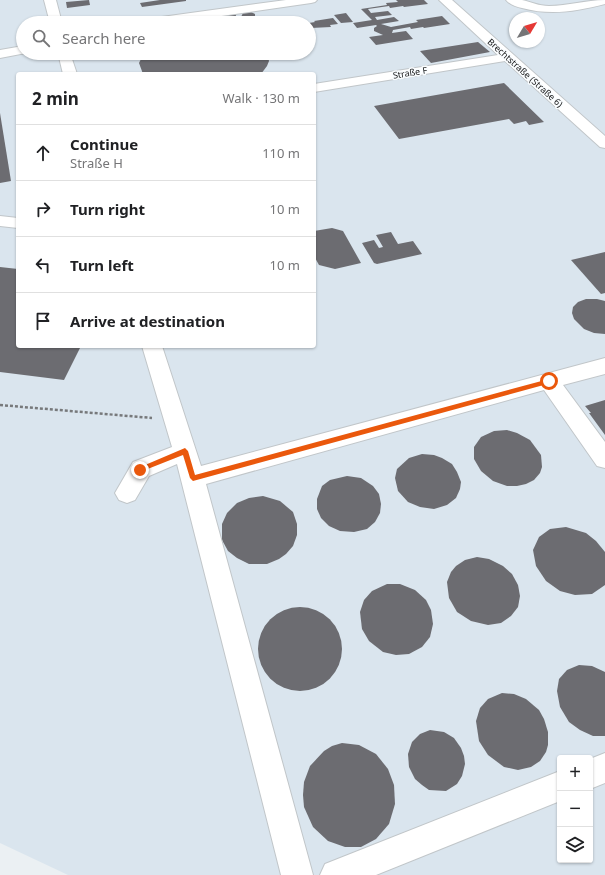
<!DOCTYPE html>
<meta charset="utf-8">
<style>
body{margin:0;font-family:"Noto Sans",sans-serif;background:#f2f2f2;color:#202124}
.controls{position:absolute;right:12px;bottom:12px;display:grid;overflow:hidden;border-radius:4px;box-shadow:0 1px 3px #0004}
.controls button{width:36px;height:36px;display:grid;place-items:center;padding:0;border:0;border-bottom:1px solid #e0e0e0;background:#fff;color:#202124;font:20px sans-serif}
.compass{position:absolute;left:509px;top:12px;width:36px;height:36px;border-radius:50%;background:#fff;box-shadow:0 1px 3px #0004;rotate:52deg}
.stop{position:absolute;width:12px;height:12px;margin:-9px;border:3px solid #ea580c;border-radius:50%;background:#fff}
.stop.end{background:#ea580c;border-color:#fff;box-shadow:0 1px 4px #0008}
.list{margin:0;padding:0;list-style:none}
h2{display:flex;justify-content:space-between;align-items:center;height:52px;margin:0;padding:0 16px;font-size:17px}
h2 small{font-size:13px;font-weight:400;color:#757577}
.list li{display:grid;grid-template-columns:26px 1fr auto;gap:12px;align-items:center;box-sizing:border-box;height:56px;padding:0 16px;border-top:1px solid #e0e0e0}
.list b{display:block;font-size:15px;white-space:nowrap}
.list p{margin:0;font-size:13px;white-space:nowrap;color:#757577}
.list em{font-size:13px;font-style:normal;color:#757577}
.icon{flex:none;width:22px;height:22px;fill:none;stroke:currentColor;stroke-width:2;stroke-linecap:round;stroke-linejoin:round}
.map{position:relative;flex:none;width:605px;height:875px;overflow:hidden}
.search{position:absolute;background:#fff;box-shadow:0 1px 3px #0004;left:16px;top:16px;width:300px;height:44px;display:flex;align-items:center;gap:10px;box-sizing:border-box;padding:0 14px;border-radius:22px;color:#757577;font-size:15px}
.panel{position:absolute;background:#fff;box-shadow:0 1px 3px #0004;left:16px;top:72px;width:300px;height:276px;border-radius:4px}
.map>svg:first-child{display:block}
.built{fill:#dae5ee;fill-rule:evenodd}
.building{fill:#6c6c71}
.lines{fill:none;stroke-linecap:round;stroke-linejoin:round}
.minor-casing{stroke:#c1c6c9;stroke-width:2}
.path{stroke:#77797b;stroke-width:2.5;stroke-dasharray:3 2;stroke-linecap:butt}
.minor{fill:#fff;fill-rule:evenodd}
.route{fill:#ea580c}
.labels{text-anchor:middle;stroke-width:3;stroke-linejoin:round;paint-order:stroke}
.far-street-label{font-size:9px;fill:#161718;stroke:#fafdff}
</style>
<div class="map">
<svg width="605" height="875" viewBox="0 0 605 875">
<rect width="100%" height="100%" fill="#ebf0f3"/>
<path class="built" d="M0,0H605V875H68L0,843ZM515,18H539V42H515ZM23,23H309V53H23ZM18,74H314V346H18ZM560,758H590V860H560Z"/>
<g class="building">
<polygon points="89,0 90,5 67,8 66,2"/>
<polygon points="160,0 186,0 186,1 142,7 140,3"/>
<polygon points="396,0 424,0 428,4 404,7 403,6 390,8 389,6 368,9 371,13 388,11 392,15 375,17 377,20 394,17 399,21 381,24 391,27 418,22 416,20 442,16 450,24 424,28 423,27 411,29 410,27 393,30 392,33 406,31 413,39 376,45 369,37 383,35 374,31 374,28 377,26 376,25 357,28 353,23 372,20 361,9 387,5 386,3 398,2"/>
<polygon points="251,12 255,14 255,17 248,19 241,17 243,13"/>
<polygon points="346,13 353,22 341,23 334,15"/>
<polygon points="235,14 238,19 218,22 215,17"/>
<polygon points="203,18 205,23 175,23 175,22"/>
<polygon points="333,18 338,24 330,25 331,27 311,28 309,26 309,23 315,22 314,21"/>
<polygon points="478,42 490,52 431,63 420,51"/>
<polygon points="144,53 267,53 269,61 267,66 261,74 143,74 139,63"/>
<polygon points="504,83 544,122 529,125 526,121 514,124 509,119 399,139 374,106"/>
<polygon points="0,113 11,181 0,183"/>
<polygon points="332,228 343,231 361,263 335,269 319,265 314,256 314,231"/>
<polygon points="391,232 398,244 413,241 422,254 377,264 374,263 362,243 374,240 379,248 383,247 376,235"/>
<polygon points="605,252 605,293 601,294 571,260"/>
<polygon points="0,267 18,269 18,346 81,346 64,380 0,372"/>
<polygon points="586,299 597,299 605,301 605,334 594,333 584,329 574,319 572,313 573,307 578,302"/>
<polygon points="605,400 605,435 589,413 591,413 585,406"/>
<polygon points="507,430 517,433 530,440 541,455 542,467 540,473 534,480 526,484 517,486 507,486 493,481 481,471 474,459 474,447 481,437 494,431"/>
<polygon points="422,454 434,455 442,458 452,464 457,472 461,482 460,489 456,498 447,505 434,509 420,507 408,502 398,491 395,478 397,469 409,458"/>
<polygon points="347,476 361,478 373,486 379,494 381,504 380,513 375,522 367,529 354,532 340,531 329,526 321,518 317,509 317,499 322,486 330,480"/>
<polygon points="263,496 280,501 293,512 297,524 297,535 293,546 286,554 279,559 267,564 249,564 237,558 228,551 222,540 222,524 227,513 237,503 249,498"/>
<polygon points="566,527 586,533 596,541 605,552 605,585 592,594 575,595 560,591 546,581 536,566 533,550 539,537 550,529"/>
<polygon points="477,557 489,559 503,566 512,574 518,585 520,596 518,607 511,616 501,623 488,625 471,621 457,612 449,598 447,582 451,572 456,566 465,560"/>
<polygon points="387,584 400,584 415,590 426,600 431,610 433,624 430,637 422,647 409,654 396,655 383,652 369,641 362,629 360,612 364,600 372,591"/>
<circle cx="300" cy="649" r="42"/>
<polygon points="579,665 592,666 605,672 605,736 593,736 580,730 569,722 560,707 557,691 559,679 567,670"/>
<polygon points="502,693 514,694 526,699 539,710 544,719 548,732 548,745 546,752 540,761 531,767 518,770 504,767 488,755 479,741 476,721 480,708 488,699"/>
<polygon points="430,730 444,732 454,738 461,748 464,756 465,764 462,776 457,784 446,791 429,790 422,785 415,779 409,767 408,754 412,742 420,734"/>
<polygon points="342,743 359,745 376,754 388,769 394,785 395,804 389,824 376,839 361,847 345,847 328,841 313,827 304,807 303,795 304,782 310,766 324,751 332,746"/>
</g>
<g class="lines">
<g class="minor-casing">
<g id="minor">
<polygon points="44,0 56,0 62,23 50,23"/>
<polygon points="286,0 317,0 315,2 311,3 173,23 141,23 143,20 147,19"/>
<polygon points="439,0 452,0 605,136 605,148 600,147 505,61 314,92 314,84 498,55"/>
<path d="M506,0C511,0 517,0 522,0C531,2 539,6 549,6C568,6 586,0 605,0V4C577,11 551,16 522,8C517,7 510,5 506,0Z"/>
<polygon points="23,46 23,53 26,53 0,58 0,50"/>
<polygon points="58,53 70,53 77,74 63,74"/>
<polygon points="0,216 18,218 18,228 0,226"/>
<polygon points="142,346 162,346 201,466 605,358 605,374 563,385 605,442 605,468 597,466 544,390 206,484 313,875 281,875 177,464 149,476 135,500 127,503 119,500 115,493 133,462 172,447"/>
<polygon points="605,753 605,783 590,789 590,759"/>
<polygon points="560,771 560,801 376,875 320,875 325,864"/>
</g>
</g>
<polyline class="path" points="0,405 152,418"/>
<use href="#minor" class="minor"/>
</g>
<polygon class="route" points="549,379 552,381 551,383 193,481 190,478 183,455 140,472 137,470 138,468 185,448 188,451 195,475"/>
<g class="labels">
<g class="far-street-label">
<text transform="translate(410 73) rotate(-9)" y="3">Straße F</text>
<text transform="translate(525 73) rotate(42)" y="3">Brechtstraße (Straße 6)</text>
</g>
</g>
</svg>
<div class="controls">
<button>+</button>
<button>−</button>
<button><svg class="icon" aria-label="layers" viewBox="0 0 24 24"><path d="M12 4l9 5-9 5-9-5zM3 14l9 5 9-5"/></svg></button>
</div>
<svg class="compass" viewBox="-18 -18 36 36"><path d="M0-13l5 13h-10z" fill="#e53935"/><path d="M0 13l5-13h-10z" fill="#757577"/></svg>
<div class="stop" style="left:549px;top:381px"></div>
<div class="stop end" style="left:140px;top:470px"></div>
<div class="search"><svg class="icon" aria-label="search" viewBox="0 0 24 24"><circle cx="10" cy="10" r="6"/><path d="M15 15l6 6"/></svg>Search here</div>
<section class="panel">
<h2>2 min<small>Walk · 130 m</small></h2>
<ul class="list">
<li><svg class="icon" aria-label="ahead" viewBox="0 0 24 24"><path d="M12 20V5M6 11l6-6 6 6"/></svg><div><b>Continue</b><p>Straße H</p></div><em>110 m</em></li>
<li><svg class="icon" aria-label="right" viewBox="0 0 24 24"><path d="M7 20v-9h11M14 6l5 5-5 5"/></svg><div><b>Turn right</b></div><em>10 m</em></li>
<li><svg class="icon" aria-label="left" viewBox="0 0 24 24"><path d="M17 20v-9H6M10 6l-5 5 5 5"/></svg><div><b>Turn left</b></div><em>10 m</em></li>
<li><svg class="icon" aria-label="arrive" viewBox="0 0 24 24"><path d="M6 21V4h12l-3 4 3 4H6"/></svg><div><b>Arrive at destination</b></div></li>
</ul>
</section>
</div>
